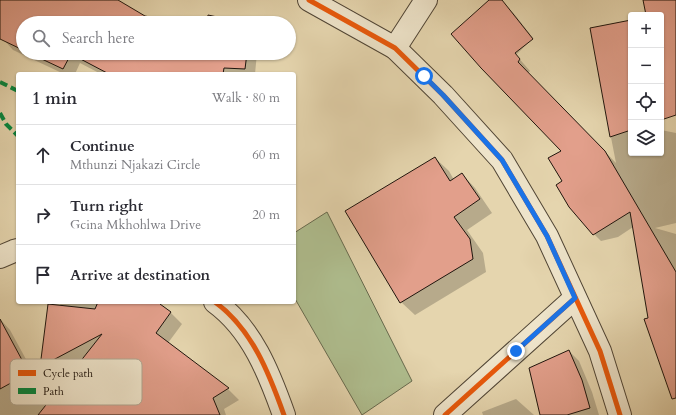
<!DOCTYPE html>
<meta charset="utf-8">
<style>
body{margin:0;font-family:Cardo,serif;background:#f7f7f7;color:#2b2b33}
.controls{position:absolute;right:12px;top:12px;display:grid;overflow:hidden;border-radius:4px;box-shadow:0 1px 3px #0004}
.controls button{width:36px;height:36px;display:grid;place-items:center;padding:0;border:0;border-bottom:1px solid #e1e1e2;background:#fff;color:#2b2b33;font:20px sans-serif}
.stop{position:absolute;width:12px;height:12px;margin:-9px;border:3px solid #1a73e8;border-radius:50%;background:#fff}
.stop.end{background:#1a73e8;border-color:#fff;box-shadow:0 1px 4px #0008}
.list{margin:0;padding:0;list-style:none}
h2{display:flex;justify-content:space-between;align-items:center;height:52px;margin:0;padding:0 16px;font-size:17px}
h2 small{font-size:13px;font-weight:400;color:#7c7c81}
.list li{display:grid;grid-template-columns:26px 1fr auto;gap:12px;align-items:center;box-sizing:border-box;height:60px;padding:0 16px;border-top:1px solid #e1e1e2}
.list b{display:block;font-size:15px;white-space:nowrap}
.list p{margin:0;font-size:13px;white-space:nowrap;color:#7c7c81}
.list em{font-size:13px;font-style:normal;color:#7c7c81}
.icon{flex:none;width:22px;height:22px;fill:none;stroke:currentColor;stroke-width:2;stroke-linecap:round;stroke-linejoin:round}
.map{position:relative;flex:none;width:676px;height:415px;overflow:hidden}
.search{position:absolute;background:#fff;box-shadow:0 1px 3px #0004;left:16px;top:16px;width:280px;height:44px;display:flex;align-items:center;gap:10px;box-sizing:border-box;padding:0 14px;border-radius:22px;color:#7c7c81;font-size:15px}
.panel{position:absolute;background:#fff;box-shadow:0 1px 3px #0004;left:16px;top:72px;width:280px;height:232px;border-radius:4px}
.map>svg:first-child{display:block}
.green{fill:#afbe8f;stroke:#676a4e}
.shadow{fill:#0003}
.building{fill:#e29f8b;stroke:#1f150d}
.lines{fill:none;stroke-linecap:round;stroke-linejoin:round}
.street-casing{stroke:#504535;stroke-width:24}
.street{stroke:#eee4ca;stroke-width:22}
.quiet{stroke:#00873e;stroke-width:4;stroke-dasharray:8 4;stroke-linecap:butt}
.cycleway-casing{stroke:#eee4ca;stroke-width:8}
.cycleway{stroke:#e8590c;stroke-width:5}
.route{stroke:#1a73e8;stroke-width:5}
.key{fill:#eee4ca;stroke:#b0a691;stroke-width:1}
.key-label{font-size:11px;fill:#1f150d}
</style>
<div class="map">
<svg width="676" height="415" viewBox="0 0 676 415">
<rect width="100%" height="100%" fill="#e5d5ae"/>
<filter id="stains"><feTurbulence type="fractalNoise" baseFrequency=".005" numOctaves="4"/><feColorMatrix values="0 0 0 0 .2 0 0 0 0 .09 0 0 0 0 .02 0 0 0 .5 -.17"/></filter>
<radialGradient id="worn" r=".72"><stop offset=".6" stop-color="#630" stop-opacity="0"/><stop offset="1" stop-color="#630" stop-opacity=".3"/></radialGradient>
<polygon class="green" points="327,212 412,381 362,415 294,297 294,233"/>
<g class="shadow">
<polygon points="24,0 116,0 145,17 174,23 23,23 23,53 257,53 255,74 101,74 80,63 75,74 64,74 13,50 4,40"/>
<polygon points="490,0 499,0 504,3 515,15 533,38 516,55 530,71 528,73 616,163 608,122 631,125 631,153 661,153 661,130 676,133 676,223 655,228 676,234 676,388 649,319 633,227 618,237 601,241 590,230 563,181 562,151 481,68"/>
<polygon points="188,21 199,23 187,23"/>
<polygon points="435,158 449,171 454,180 462,174 475,188 492,213 467,230 483,253 486,272 415,315 401,302"/>
<polygon points="61,302 156,302 171,313 182,324 168,343 228,389 239,400 224,409 226,415 0,415 0,319 10,330 39,383 48,305 60,306"/>
<polygon points="569,351 579,361 592,392 599,415 541,415"/>
<polygon points="516,399 534,415 483,415 482,412"/>
</g>
<g class="building">
<polygon points="0,0 118,0 145,16 179,23 23,23 23,50 0,39"/>
<polygon points="489,0 502,0 533,39 515,53 520,59 518,62 605,151 676,272 676,398 672,399 644,319 648,318 630,212 593,235 569,207 556,185 562,181 548,158 561,151 481,68 451,34"/>
<polygon points="643,0 676,0 676,115 661,120 661,15 646,15"/>
<polygon points="208,15 245,23 207,23"/>
<polygon points="631,20 631,130 610,137 590,28"/>
<polygon points="29,53 247,53 245,69 224,68 223,74 109,74 71,54 63,69"/>
<polygon points="435,157 450,181 462,173 480,199 454,217 470,239 473,259 400,303 345,211"/>
<polygon points="98,302 163,302 160,304 171,312 156,333 229,388 213,398 220,415 38,415 102,334 40,367 48,304 95,309"/>
<polygon points="0,319 29,373 0,389"/>
<polygon points="569,350 582,380 590,408 567,415 540,415 529,368"/>
</g>
<g class="lines">
<g class="street-casing">
<g id="street">
<polyline points="309,0 395,48 443,95 502,160 547,236 600,351 620,415"/>
<polyline points="395,48 426,0"/>
<polyline points="0,257 14,251 18,250"/>
<path d="M215,302C252,329 269,373 284,415"/>
<polyline points="445,415 575,298"/>
</g>
</g>
<use href="#street" class="street"/>
<g class="quiet">
<polyline points="0,82 18,91"/>
<polyline points="0,113 6,124 18,136"/>
</g>
<g class="cycleway-casing">
<g id="cycleway">
<polyline points="309,0 395,48 443,95 502,160 547,236 600,351 620,415"/>
<path d="M215,302C252,329 269,373 284,415"/>
<polyline points="445,415 575,298"/>
</g>
</g>
<use href="#cycleway" class="cycleway"/>
</g>
<g class="lines">
<polyline class="route" points="424,76 443,95 502,160 547,236 575,298 516,351"/>
</g>
<rect x="10" y="359" width="132" height="46" rx="6" class="key"/>
<rect x="18" y="370" width="18" height="6" fill="#e8590c"/>
<rect x="18" y="388" width="18" height="6" fill="#00873e"/>
<g class="key-label">
<text x="43" y="377">Cycle path</text>
<text x="43" y="395">Path</text>
</g>
<rect width="100%" height="100%" filter="url(#stains)"/>
<rect width="100%" height="100%" fill="url(#worn)"/>
</svg>
<div class="controls">
<button>+</button>
<button>−</button>
<button><svg class="icon" aria-label="locate" viewBox="0 0 24 24"><circle cx="12" cy="12" r="6"/><path d="M12 2v4M12 18v4M2 12h4M18 12h4"/></svg></button>
<button><svg class="icon" aria-label="layers" viewBox="0 0 24 24"><path d="M12 4l9 5-9 5-9-5zM3 14l9 5 9-5"/></svg></button>
</div>
<div class="stop" style="left:424px;top:76px"></div>
<div class="stop end" style="left:516px;top:351px"></div>
<div class="search"><svg class="icon" aria-label="search" viewBox="0 0 24 24"><circle cx="10" cy="10" r="6"/><path d="M15 15l6 6"/></svg>Search here</div>
<section class="panel">
<h2>1 min<small>Walk · 80 m</small></h2>
<ul class="list">
<li><svg class="icon" aria-label="ahead" viewBox="0 0 24 24"><path d="M12 20V5M6 11l6-6 6 6"/></svg><div><b>Continue</b><p>Mthunzi Njakazi Circle</p></div><em>60 m</em></li>
<li><svg class="icon" aria-label="right" viewBox="0 0 24 24"><path d="M7 20v-9h11M14 6l5 5-5 5"/></svg><div><b>Turn right</b><p>Gcina Mkhohlwa Drive</p></div><em>20 m</em></li>
<li><svg class="icon" aria-label="arrive" viewBox="0 0 24 24"><path d="M6 21V4h12l-3 4 3 4H6"/></svg><div><b>Arrive at destination</b></div></li>
</ul>
</section>
</div>
